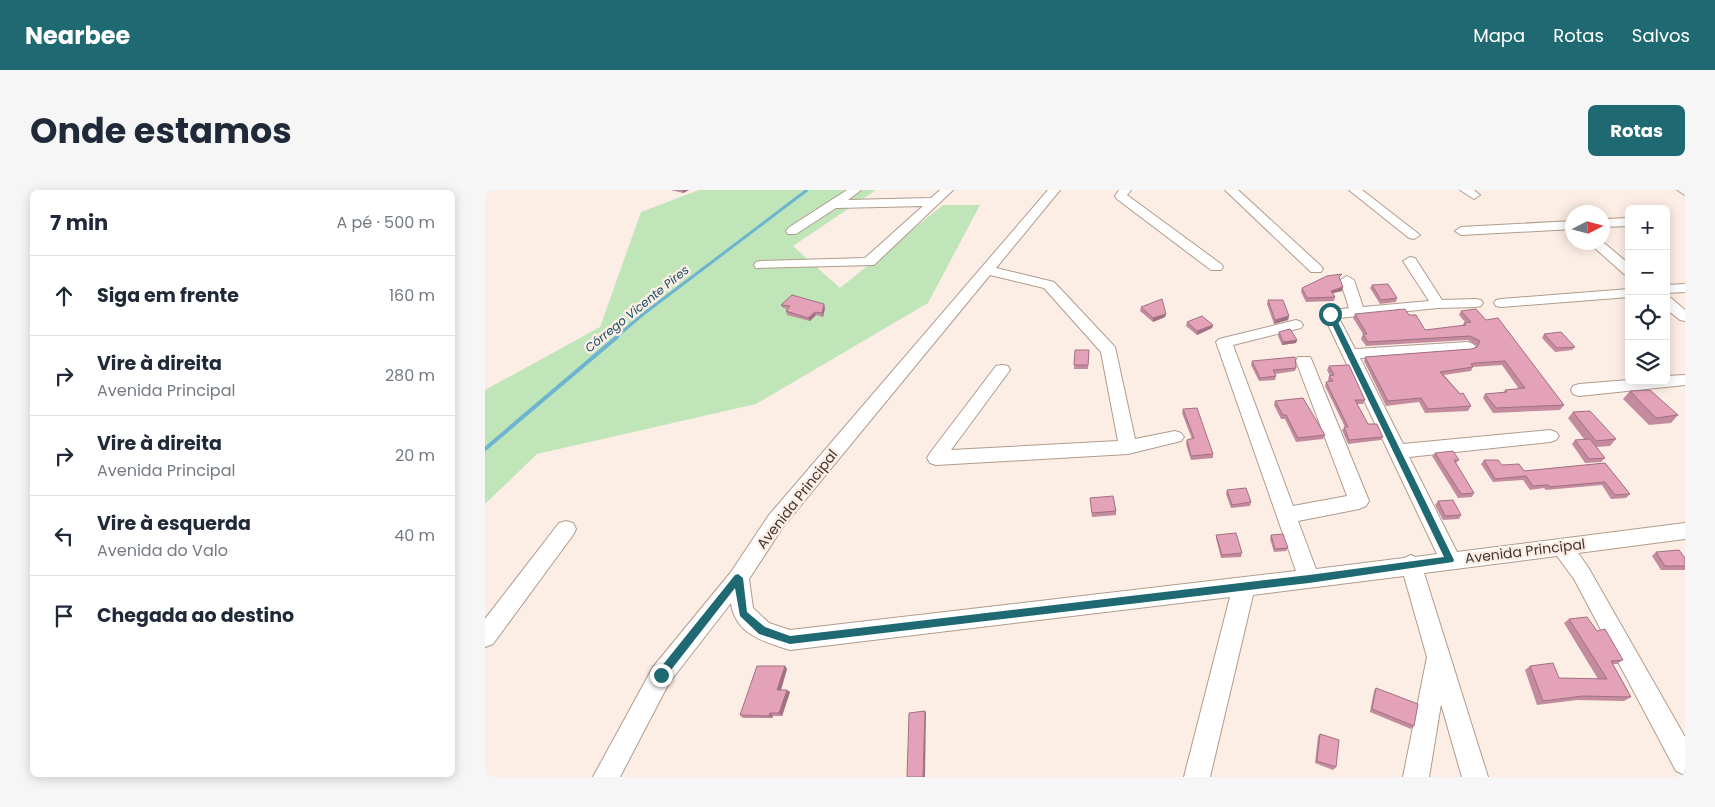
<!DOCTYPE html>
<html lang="pt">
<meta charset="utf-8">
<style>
body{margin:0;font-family:Poppins,sans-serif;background:#f6f6f7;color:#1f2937}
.controls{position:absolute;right:15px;top:15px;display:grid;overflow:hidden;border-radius:8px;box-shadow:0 2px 12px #0003}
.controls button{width:45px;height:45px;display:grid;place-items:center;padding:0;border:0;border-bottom:1px solid #e0e1e3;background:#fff;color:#1f2937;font:25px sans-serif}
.compass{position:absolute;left:1080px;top:15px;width:45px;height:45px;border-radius:50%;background:#fff;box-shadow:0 2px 12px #0003;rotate:84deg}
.stop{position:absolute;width:15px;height:15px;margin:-11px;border:4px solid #1f6a72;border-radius:50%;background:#fff}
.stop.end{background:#1f6a72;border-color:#fff;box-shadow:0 1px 5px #0008}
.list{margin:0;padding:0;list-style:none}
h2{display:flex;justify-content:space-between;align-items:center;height:65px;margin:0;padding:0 20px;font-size:21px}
h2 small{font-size:16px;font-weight:400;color:#747a83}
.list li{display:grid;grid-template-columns:32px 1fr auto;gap:15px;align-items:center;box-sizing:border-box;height:80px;padding:0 20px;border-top:1px solid #e0e1e3}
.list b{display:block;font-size:19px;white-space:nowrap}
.list p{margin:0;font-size:16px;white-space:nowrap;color:#747a83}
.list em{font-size:16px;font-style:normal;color:#747a83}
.icon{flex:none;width:28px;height:28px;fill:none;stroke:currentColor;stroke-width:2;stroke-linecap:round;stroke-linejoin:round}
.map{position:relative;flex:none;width:1200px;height:587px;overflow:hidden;border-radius:8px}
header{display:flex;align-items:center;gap:30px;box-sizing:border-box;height:70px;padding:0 25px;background:#1f6a72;color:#fff}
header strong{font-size:24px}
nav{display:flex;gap:28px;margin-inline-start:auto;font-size:18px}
.intro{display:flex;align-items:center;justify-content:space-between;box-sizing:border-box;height:120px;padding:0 30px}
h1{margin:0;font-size:35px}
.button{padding:12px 22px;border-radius:8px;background:#1f6a72;color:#fff;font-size:18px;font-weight:700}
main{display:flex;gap:30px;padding:0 30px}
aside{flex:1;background:#fff;border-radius:8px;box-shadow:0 2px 12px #0003}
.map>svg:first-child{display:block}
.green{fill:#bfe5b9}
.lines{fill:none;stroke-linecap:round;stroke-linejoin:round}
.stream-far1{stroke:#6cb4d0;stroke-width:3}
.stream{stroke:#6cb4d0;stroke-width:4}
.minor-casing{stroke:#b09c8d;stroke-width:2}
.minor{fill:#fff;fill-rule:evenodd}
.wall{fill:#c48b9f}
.shaded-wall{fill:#a07182}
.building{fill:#e4a2b9;stroke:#a07182}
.route{fill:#1f6a72}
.labels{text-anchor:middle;stroke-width:5;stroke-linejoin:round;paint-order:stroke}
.far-water-label{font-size:12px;font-style:italic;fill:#145064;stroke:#fceee5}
.street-label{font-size:14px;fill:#3e3630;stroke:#fceee5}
</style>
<header>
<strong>Nearbee</strong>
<nav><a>Mapa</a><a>Rotas</a><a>Salvos</a></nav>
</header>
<div class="intro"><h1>Onde estamos</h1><a class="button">Rotas</a></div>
<main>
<aside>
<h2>7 min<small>A pé · 500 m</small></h2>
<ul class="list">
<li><svg class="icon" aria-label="ahead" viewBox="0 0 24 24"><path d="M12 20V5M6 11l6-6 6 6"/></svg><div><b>Siga em frente</b></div><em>160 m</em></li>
<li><svg class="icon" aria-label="right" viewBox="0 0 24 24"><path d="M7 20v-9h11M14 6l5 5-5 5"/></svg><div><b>Vire à direita</b><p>Avenida Principal</p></div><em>280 m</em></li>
<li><svg class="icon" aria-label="right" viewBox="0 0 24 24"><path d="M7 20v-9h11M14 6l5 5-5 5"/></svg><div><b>Vire à direita</b><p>Avenida Principal</p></div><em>20 m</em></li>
<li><svg class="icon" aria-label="left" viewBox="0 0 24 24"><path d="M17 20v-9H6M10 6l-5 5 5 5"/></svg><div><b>Vire à esquerda</b><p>Avenida do Valo</p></div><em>40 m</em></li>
<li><svg class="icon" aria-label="arrive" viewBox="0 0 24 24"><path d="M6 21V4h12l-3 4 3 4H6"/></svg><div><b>Chegada ao destino</b></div></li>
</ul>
</aside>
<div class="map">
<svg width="1200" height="587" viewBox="0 0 1200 587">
<rect width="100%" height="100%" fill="#fceee5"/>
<polygon class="green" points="214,0 391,0 308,56 355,98 458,15 495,15 443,113 271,214 52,264 0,314 0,200 115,137 156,22"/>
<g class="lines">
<polyline class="stream-far1" points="130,148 157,125 322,0"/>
<polyline class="stream" points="0,259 132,147"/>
<g class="minor-casing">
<g id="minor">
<polygon points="362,0 376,0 363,10 446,8 455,0 468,0 389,75 271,78 269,75 271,72 276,71 380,68 438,16 351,18 311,44 303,44 301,41 303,38"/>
<path d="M563,0H575L511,78L569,92L630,157L650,249L690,241L696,243L699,247L696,251L643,264L451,275L445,273L442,268L445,263L511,176L517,175L523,176L525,180L466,260L633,251L616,162L559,98L505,85L298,337L264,389L268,418L284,433L305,440L811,381L731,152L734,149L811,130L816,132L818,135L816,138L748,155L808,316L862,306L811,171L813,167H825L827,171L884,311L881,316L874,319L813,331L831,379L919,368L926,365L930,367L952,364L838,124L840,121L864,118L855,90L862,86L869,90L878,117L944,111L918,71L925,67L930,68L957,110L991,109L996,110L998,113L996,116L991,117L953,118L854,128L870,159L983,152L988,154L991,157L988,160L983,162L875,168L918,254L1065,240L1071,242L1074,246L1071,250L1065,252L924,267L972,362L1200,333V349L1093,363L1103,377L1200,547V585L1191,581L1089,389L1072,366L939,383L1003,587H977L956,514L944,587H918L942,467L919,386L768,405L725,587H699L745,407L305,460C279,452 250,444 246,413L184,493L135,587H108L168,477L246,382L284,325Z"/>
<polygon points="634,0 646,0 642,5 736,74 738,77 736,80 726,80 632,9 630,6"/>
<polygon points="740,0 753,0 836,76 838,79 836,82 826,82"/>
<polygon points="864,0 877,0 935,45 929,49 924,48"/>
<polygon points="975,0 989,0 995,5 989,9"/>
<polygon points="1192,0 1200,0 1200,5"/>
<polygon points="1144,28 1144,36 1118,37 1118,29"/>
<polygon points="1088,31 1088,39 976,45 970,41 976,37"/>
<polygon points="1103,52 1118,52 1144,74 1144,85 1139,84"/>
<polygon points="1200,94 1200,102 1181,103 1181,95"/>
<polygon points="1144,99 1144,107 1016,117 1011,116 1009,113 1011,110 1016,109"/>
<polygon points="1181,107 1186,108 1200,120 1200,131 1195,130 1181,119"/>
<polygon points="1200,185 1200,195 1094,206 1088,204 1086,200 1088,196 1094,194 1144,190 1181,191 1181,186"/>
<polygon points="81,331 88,333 91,339 88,345 8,454 0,457 0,429 74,333"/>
</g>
</g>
<use href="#minor" class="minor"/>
</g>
<g class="wall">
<polygon points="186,0 204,0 198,3"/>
<polygon points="855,88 857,101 848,103 850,107 849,111 821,112 816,102 817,98"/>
<polygon points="887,95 912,108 911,112 895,114 885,98"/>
<polygon points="783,110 804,126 803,130 789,134 782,114"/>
<polygon points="296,115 340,118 338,127 331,125 325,131 302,125 301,121 302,119 298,118"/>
<polygon points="656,117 681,124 680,127 668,132 655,121"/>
<polygon points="976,121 1079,215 1075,220 1008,223 998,208 1000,204 1018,203 1020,200 1034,199 1017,175 988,177 986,181 959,185 986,216 983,221 940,223 934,212 901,216 879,171 880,167 986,159 992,157 992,156 983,150 881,156 876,149 878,144 868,128 870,124 924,125 940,140 977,136 979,133 980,132 974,125"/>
<polygon points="702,132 728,135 727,138 712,145 701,136"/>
<polygon points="794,142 812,150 811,153 797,155 793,146"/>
<polygon points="1059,144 1090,157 1087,160 1070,162 1057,148"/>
<polygon points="590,160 604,160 603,179 589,179"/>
<polygon points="767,171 811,178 810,181 790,184 791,186 790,190 774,191 766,175"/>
<polygon points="844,176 880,210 878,214 872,214 883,234 898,247 896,250 863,254 857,240 860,237 840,196 841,192 844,192 843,190 844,186 845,186 842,180"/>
<polygon points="1145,201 1193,225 1186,233 1164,235 1138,209"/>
<polygon points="790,211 840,245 838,249 811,252 800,229 796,229 789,215"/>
<polygon points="698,219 728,264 728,268 706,270 701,254 702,250 707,249 697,223"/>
<polygon points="1088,222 1131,249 1125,256 1111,257 1120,268 1116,272 1100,273 1087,254 1090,250 1099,249 1083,228"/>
<polygon points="950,263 974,270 971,273 989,303 987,307 973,308 947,266"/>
<polygon points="999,270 1039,281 1120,273 1145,304 1141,308 1126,309 1117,295 1061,300 1059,298 1045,300 1038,290 1008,292 996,274"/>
<polygon points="742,300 766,312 765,316 746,318 741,304"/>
<polygon points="605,308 631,321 631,325 607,327"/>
<polygon points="953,311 976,325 974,329 958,330 950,315"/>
<polygon points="731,345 757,363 756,367 736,368 731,348"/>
<polygon points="786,345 803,358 801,361 789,362 785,349"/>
<polygon points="1171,362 1200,368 1200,380 1176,380 1167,366"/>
<polygon points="1084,429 1112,441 1138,470 1132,474 1128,474 1146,507 1139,511 1092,510 1052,515 1040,480 1045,476 1074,488 1113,489 1079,433"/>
<polygon points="300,476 302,479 296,500 305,502 297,526 288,526 287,528 258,528 255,525"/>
<polygon points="891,498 929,536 926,539 885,522 889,501"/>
<polygon points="835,544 851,577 848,580 830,573 833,546"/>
</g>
<g class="shaded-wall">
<polygon points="197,0 204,0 198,3"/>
<polygon points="858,97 857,101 844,104 846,101"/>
<polygon points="339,114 340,118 338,127 337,123"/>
<polygon points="330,122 331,125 325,131 323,128"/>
<polygon points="681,124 680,127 668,132 668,128"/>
<polygon points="804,126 803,130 789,134 790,130"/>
<polygon points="728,135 727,138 712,145 712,141"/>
<polygon points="812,150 811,153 797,155 798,152"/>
<polygon points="300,476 302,479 295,503 292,500"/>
<polygon points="302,500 305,502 297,526 294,523"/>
<polygon points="440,521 441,523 440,587 438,587"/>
<polygon points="285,523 288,526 287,528 284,526"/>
</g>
<g class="building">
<polygon points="857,84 854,87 858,97 846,101 850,107 822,108 817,98 842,86"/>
<polygon points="903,94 912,108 896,110 887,95"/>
<polygon points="307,105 339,114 337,123 330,122 323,128 301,121 305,116 296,115"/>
<polygon points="677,109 681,124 668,128 656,117"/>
<polygon points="783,110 798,110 804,126 790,130"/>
<polygon points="920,119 924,125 931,125 940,140 981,135 979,133 986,132 976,121 991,119 1001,130 1013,128 1079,215 1011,218 1000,204 1022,202 1020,200 1040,198 1020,171 990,173 986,174 988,177 955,182 975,204 978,203 986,216 943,219 936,208 903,211 880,167 986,159 992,157 995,151 985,146 883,152 878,144 882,144 870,124"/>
<polygon points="717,126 728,135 712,141 702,132"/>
<polygon points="805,139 812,150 798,152 794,142"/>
<polygon points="1076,142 1090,157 1072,158 1059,144"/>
<polygon points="590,160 604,160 603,175 589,175"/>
<polygon points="810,167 811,178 788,180 791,186 775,188 767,171"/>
<polygon points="864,175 880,210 870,210 883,234 892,234 898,247 864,250 859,237 863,237 841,192 848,191 844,186 849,185 844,176"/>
<polygon points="1165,200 1193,225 1171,228 1145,201"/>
<polygon points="818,208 840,245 813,248 801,225 798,225 790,211"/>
<polygon points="712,218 728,264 706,266 702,250 709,248 698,219"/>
<polygon points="1105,221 1131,249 1111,251 1088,222"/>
<polygon points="1105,249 1120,268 1104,269 1090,250"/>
<polygon points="968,261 974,270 969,270 989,303 976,304 950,263"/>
<polygon points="999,270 1013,270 1017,275 1034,274 1039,281 1120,273 1145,304 1130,305 1120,292 1064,297 1063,295 1048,296 1041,286 1010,289"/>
<polygon points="761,298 766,312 747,315 742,300"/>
<polygon points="628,306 631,321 607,323 605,308"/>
<polygon points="968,310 976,325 960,326 953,311"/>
<polygon points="751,343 757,363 737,365 731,345"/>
<polygon points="798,344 803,358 790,359 786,345"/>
<polygon points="1194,360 1200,368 1200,376 1180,376 1171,362"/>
<polygon points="1102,427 1112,441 1120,439 1138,470 1126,471 1146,507 1098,506 1058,511 1045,476 1068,473 1074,488 1122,489 1084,429"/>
<polygon points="272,476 300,476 292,500 302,500 294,523 285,523 284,526 255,525"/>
<polygon points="891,498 933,514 929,536 887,519"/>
<polygon points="440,521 438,587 422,587 424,523"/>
<polygon points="835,544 854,550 851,577 832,571"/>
</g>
<polygon class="route" points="845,122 849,124 969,370 968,372 824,393 305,454 274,444 255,426 250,398 179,489 172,489 172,482 250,385 253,384 258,388 262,422 280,437 305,446 824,385 959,367 842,124"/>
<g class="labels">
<g class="far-water-label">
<text transform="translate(152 119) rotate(-39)" y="4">Córrego Vicente Pires</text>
</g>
<g class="street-label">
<text transform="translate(312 309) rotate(-52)" y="5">Avenida Principal</text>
<text transform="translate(1040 361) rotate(-7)" y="5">Avenida Principal</text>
</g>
</g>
</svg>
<div class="controls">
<button>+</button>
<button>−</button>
<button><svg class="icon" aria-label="locate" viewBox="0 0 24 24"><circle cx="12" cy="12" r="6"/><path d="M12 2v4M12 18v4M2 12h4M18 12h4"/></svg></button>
<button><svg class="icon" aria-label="layers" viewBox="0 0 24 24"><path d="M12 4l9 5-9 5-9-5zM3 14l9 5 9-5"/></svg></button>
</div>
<svg class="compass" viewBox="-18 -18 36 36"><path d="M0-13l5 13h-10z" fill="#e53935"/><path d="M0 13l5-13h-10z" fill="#747a83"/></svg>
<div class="stop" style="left:845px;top:124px"></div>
<div class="stop end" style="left:176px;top:485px"></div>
</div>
</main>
